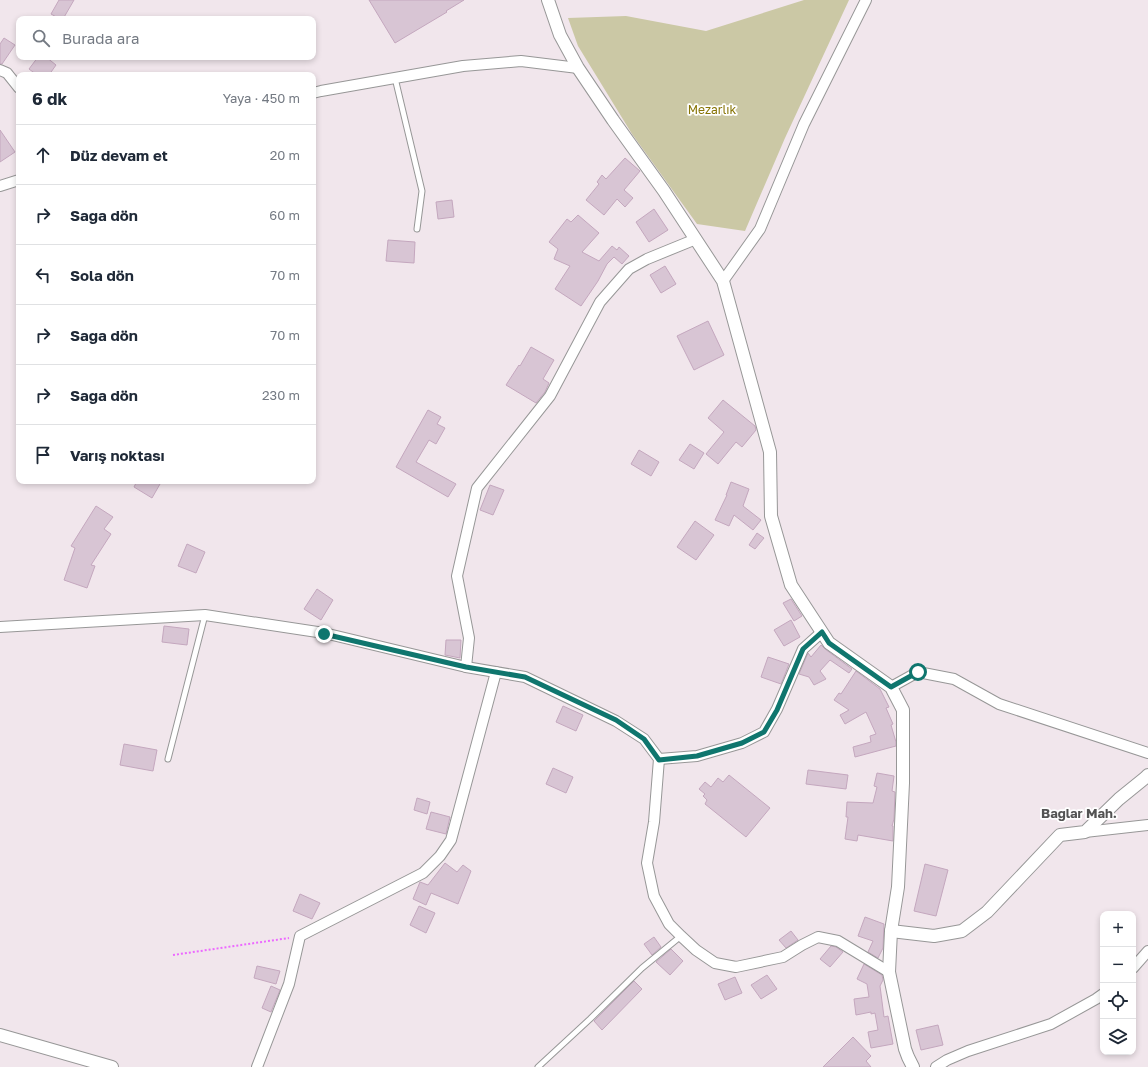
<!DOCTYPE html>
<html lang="tr">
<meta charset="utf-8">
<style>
body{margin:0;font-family:"Golos Text",sans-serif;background:#f6f6f7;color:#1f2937}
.controls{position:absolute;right:12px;bottom:12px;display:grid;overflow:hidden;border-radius:8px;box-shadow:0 2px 6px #0003}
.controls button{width:36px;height:36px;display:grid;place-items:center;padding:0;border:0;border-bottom:1px solid #e0e1e3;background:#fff;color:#1f2937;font:20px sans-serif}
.stop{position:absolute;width:12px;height:12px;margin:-9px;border:3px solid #0f766e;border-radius:50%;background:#fff}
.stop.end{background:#0f766e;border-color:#fff;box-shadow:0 1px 4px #0008}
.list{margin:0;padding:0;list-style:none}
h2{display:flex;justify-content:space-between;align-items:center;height:52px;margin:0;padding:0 16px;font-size:17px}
h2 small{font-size:13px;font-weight:400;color:#747a83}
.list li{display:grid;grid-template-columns:26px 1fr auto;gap:12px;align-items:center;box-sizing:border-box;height:60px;padding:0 16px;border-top:1px solid #e0e1e3}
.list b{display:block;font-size:15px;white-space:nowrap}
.list em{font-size:13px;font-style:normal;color:#747a83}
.icon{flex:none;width:22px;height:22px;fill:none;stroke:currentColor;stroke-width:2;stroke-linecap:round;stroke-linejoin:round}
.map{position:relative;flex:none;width:1148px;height:1067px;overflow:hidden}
.search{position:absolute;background:#fff;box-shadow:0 2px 6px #0003;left:16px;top:16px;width:300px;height:44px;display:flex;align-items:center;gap:10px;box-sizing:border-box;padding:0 14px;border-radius:8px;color:#747a83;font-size:15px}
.panel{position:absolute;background:#fff;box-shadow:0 2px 6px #0003;left:16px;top:72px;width:300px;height:412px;border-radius:8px}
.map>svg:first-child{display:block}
.cemetery{fill:#cbc8a5}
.building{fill:#d8c5d4;stroke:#c4a7be}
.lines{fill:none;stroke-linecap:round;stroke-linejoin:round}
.service-casing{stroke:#979797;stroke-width:7}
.minor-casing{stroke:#979797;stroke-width:12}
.tertiary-casing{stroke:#979797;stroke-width:14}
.path{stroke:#ec69ff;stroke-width:2;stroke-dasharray:2 2;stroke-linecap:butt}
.service{stroke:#fff;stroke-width:5}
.minor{stroke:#fff;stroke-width:10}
.tertiary{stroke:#fff;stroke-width:12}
.route{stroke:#0f766e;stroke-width:5}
.labels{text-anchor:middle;stroke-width:3.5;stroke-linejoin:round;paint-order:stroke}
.park-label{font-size:12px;fill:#877405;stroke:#fff}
.neighbourhood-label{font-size:13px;font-weight:bold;fill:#535353;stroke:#fff}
</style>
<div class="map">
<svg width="1148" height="1067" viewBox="0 0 1148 1067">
<rect width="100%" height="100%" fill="#f1e6ec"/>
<polygon class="cemetery" points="804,0 849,0 785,138 745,231 697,224 632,134 578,46 568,18 626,16 706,31"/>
<g class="building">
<polygon points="59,0 74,0 63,19 60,19 51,14"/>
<polygon points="369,0 464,0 446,11 447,12 395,43"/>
<polygon points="4,38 15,45 2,64 0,64 0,44"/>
<polygon points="38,57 46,57 56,65 49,75 37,75 29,69"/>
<polygon points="0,130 15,152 0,162"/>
<polygon points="625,158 640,171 624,190 633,198 625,207 617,199 604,215 586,200 599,184 597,182 602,175 606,179"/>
<polygon points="452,200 454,217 438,219 436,202"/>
<polygon points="654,209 668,230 649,242 636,222"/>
<polygon points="578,215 599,233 582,252 599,261 612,246 617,250 619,247 629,256 622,264 614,257 607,264 598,281 581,306 555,289 570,266 554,259 558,249 549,242 567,219 571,222"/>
<polygon points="388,240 415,242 414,263 386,261"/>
<polygon points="665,266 676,284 661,293 650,275"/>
<polygon points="708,321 724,355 694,370 677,336"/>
<polygon points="531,347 554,360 543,379 549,383 545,392 536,403 506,385 519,365 520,366"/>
<polygon points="723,400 755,426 756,430 742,447 736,442 718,464 706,454 724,432 708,418"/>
<polygon points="428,410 441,417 437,424 445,428 436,444 429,440 416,462 456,484 448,497 396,467"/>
<polygon points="690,444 704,453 694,469 679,460"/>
<polygon points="639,450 659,462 651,476 631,464"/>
<polygon points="137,481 154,481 160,484 152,498 134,487"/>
<polygon points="731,482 749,489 743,506 761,520 753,530 734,515 729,526 715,520 727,495 726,495"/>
<polygon points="490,485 504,490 493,515 480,510"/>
<polygon points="96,506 113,517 104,529 111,534 91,565 95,566 87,588 64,580 75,548 71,546"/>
<polygon points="695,521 714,535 696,560 677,547"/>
<polygon points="757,533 764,538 755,549 749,545"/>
<polygon points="187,544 205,552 196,573 178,566"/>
<polygon points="317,589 333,600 321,620 304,609"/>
<polygon points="791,599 802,616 794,621 783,603"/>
<polygon points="791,620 800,637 784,646 774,630"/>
<polygon points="164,626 189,629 187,645 162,642"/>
<polygon points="446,640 461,640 460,658 445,655"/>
<polygon points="821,645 825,649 852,669 849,673 830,660 820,671 826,679 814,685 809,677 799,674 808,653 811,657"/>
<polygon points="768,657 789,664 781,684 761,677"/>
<polygon points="856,671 880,689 889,707 886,708 893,724 891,725 896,742 896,746 855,757 853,747 871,742 870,736 876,734 866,712 845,724 840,715 849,710 834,700 839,693 841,694"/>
<polygon points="563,706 583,715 576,731 556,722"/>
<polygon points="124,744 157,750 153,771 120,765"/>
<polygon points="553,768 573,777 566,793 546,784"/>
<polygon points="808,770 848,775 846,789 806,784"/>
<polygon points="877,773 894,776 892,791 895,792 894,819 892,826 893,826 893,841 858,835 857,841 845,839 848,817 846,817 847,802 873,803 877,787 874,786"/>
<polygon points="729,775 770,808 746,837 705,804 707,800 703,796 705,794 699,789 705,782 711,787 718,778 723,782"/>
<polygon points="417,798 430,802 427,814 414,810"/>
<polygon points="431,812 450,817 446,834 426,829"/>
<polygon points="445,863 457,872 463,865 471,871 458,904 431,893 426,905 413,899 420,882 428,885"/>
<polygon points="925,864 948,870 936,916 914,911"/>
<polygon points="300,894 320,903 312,919 293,911"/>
<polygon points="419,906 435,913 426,933 410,925"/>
<polygon points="865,917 884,924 883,948 878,958 868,952 873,941 858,936"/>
<polygon points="791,931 798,940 786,948 779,940"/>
<polygon points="654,937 661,947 652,955 644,944"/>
<polygon points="831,946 836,947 843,952 830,967 820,959"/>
<polygon points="671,949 683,961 670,975 656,962"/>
<polygon points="864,964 882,975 883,980 880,986 884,1017 888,1016 893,1044 871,1048 868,1032 878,1030 875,1013 871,1014 871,1012 856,1015 854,999 869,997 867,984 857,979"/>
<polygon points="257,966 280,971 276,984 254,978"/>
<polygon points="767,975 777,989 761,999 751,985"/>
<polygon points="735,977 742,993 725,1000 718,984"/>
<polygon points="634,981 642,989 602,1030 594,1021"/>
<polygon points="271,986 280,990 271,1012 262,1008"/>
<polygon points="938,1025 943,1045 921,1050 916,1030"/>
<polygon points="853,1037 871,1056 866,1061 871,1067 823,1067"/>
</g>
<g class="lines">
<g class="service-casing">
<g id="service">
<polyline points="395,78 422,191 417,229"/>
<polyline points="168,759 205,615"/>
<polyline points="538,1067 590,1019 642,968 681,936"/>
</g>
</g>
<g class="minor-casing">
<g id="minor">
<polyline points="0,70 7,73 19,88"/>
<polyline points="313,93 321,91 463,66 521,61 578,68"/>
<polyline points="0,186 19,180"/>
<polyline points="723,281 760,229 804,124 866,0"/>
<polyline points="0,627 205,615 324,633 466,667 525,677 616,721 644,739 659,759 654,822 647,863 654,896 669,924 681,936 696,950 715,963 736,967 783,957 802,945 818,937 838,941 889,972"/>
<polyline points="466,667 469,638 457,576 477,488 550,396 600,302 629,269 647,259 696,239"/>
<polyline points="891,687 918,672 954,679 999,704 1148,753"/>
<polyline points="659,759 697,756 742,743 764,732 777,709 803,649 822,632"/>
<polyline points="1085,832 1148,825"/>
<polyline points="1133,968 1148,951"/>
<polyline points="257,1067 289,984 300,936 423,873 440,856 451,840 496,672"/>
<polyline points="936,1067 947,1060 968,1051 1051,1024 1096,999 1103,994"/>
</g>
</g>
<g class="tertiary-casing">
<g id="tertiary">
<polyline points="548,0 560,35 578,68 613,120 664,191 723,281 770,452 771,516 791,585 829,643 891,687 903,710 903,783 898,887 891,931 889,972 905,1049 908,1057 913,1067"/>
<polyline points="891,931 934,936 962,931 987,912 1060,835 1085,832 1119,799 1145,778 1148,775"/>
<polyline points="0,1035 112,1067"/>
</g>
</g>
<polyline class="path" points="173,955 289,938"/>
<use href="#service" class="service"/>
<use href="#minor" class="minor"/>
<use href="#tertiary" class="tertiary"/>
</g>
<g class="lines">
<polyline class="route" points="324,634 466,667 525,677 616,720 644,739 659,760 697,756 742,743 764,732 777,710 803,649 822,632 829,643 891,687 918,672"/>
</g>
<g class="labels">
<g class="park-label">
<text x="712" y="114">Mezarlık</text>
</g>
<g class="neighbourhood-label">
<text x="1079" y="818">Bağlar Mah.</text>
</g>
</g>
</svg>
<div class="controls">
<button>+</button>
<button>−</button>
<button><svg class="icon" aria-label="locate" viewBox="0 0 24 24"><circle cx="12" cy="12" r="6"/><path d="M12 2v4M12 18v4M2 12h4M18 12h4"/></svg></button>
<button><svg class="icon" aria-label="layers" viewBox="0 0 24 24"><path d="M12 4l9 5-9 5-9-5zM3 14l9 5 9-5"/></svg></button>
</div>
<div class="stop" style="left:918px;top:672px"></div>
<div class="stop end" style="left:324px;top:634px"></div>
<div class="search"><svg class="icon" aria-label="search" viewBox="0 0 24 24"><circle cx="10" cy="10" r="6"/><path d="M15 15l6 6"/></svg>Burada ara</div>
<section class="panel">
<h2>6 dk<small>Yaya · 450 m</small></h2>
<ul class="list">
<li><svg class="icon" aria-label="ahead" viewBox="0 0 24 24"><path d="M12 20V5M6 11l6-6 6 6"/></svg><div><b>Düz devam et</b></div><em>20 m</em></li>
<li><svg class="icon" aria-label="right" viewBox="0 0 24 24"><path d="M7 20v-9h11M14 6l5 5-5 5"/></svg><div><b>Sağa dön</b></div><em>60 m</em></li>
<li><svg class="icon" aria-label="left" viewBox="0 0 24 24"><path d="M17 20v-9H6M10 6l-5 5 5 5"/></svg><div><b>Sola dön</b></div><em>70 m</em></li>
<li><svg class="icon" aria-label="right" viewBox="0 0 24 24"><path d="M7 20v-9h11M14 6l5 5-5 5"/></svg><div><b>Sağa dön</b></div><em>70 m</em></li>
<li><svg class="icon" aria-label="right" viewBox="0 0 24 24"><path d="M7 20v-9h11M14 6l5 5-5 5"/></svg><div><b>Sağa dön</b></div><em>230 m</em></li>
<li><svg class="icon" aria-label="arrive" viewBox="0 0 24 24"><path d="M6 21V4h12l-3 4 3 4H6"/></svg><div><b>Varış noktası</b></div></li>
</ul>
</section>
</div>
